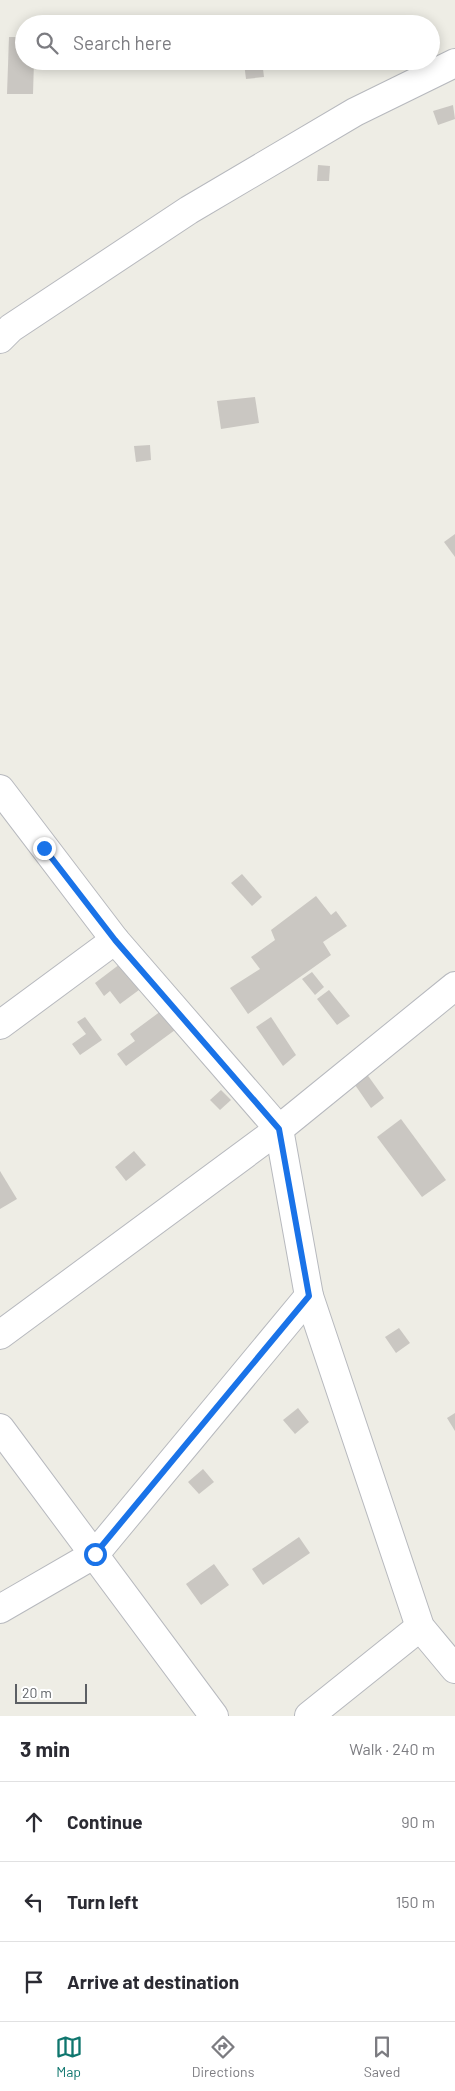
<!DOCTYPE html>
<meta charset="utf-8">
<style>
body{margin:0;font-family:Barlow,sans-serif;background:#f2f2f3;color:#2b2b33}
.scale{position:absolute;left:15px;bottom:12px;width:72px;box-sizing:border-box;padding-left:5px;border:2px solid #5c5f64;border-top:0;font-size:14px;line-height:18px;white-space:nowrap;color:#5c5f64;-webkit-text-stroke:4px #fff;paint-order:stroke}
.stop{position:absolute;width:15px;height:15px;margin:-11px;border:4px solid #1a73e8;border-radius:50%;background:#fff}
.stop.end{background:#1a73e8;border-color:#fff;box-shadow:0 1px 5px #0008}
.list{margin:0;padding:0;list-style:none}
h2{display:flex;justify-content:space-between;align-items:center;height:65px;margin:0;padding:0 20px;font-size:21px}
h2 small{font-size:16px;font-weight:400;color:#7c7c81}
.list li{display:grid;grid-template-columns:32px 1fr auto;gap:15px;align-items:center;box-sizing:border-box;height:80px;padding:0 20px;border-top:1px solid #e1e1e2}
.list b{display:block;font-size:19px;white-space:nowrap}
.list em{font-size:16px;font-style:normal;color:#7c7c81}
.icon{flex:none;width:28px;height:28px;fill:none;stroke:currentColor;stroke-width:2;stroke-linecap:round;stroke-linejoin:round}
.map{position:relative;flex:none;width:455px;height:1716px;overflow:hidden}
.search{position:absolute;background:#fff;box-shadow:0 2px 12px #0003;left:15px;right:15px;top:15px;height:55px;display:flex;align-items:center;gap:12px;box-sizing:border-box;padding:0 18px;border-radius:28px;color:#7c7c81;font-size:19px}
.sheet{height:305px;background:#fff}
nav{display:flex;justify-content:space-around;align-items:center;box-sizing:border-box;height:70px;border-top:1px solid #e1e1e2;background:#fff;font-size:14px;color:#7c7c81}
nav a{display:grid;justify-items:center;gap:2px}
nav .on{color:#0f766e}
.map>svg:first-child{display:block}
.building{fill:#cac7c2}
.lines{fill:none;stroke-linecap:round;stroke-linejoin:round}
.minor-casing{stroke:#b7b9be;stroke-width:30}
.minor{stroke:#fff;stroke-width:28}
.route{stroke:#1a73e8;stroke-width:6}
</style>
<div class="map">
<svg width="455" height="1716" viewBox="0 0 455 1716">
<rect width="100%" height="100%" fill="#eeede5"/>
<g class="building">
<polygon points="9,37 24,37 24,61 34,61 33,94 7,94"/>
<polygon points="262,61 264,77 246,79 244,63"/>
<polygon points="453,105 455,119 438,125 433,111"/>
<polygon points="318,165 330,166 329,181 317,181"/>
<polygon points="255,397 259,423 221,429 217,401"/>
<polygon points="150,445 151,460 136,462 134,446"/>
<polygon points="455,534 455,557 444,542"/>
<polygon points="242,874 262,897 252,906 231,883"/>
<polygon points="316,896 331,915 336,911 347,926 323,942 331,955 248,1014 230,988 260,969 251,957 275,940 271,930"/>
<polygon points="124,961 143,987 120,1004 110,991 104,996 95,983"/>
<polygon points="312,972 324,987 315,995 302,979"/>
<polygon points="329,990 350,1016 337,1025 317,999"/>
<polygon points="161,1011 175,1030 126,1066 117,1054 135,1041 130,1034"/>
<polygon points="85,1017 102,1040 80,1055 72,1044 86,1034 77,1022"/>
<polygon points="271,1017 296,1055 283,1066 256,1027"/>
<polygon points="366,1073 384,1098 371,1108 353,1082"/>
<polygon points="221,1090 231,1100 220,1110 210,1100"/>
<polygon points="401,1119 446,1180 422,1197 377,1137"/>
<polygon points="134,1151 146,1165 126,1181 115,1167"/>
<polygon points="0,1171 17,1199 0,1209"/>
<polygon points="399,1328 410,1343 396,1353 385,1337"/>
<polygon points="298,1408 309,1422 295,1434 283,1420"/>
<polygon points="455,1413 455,1431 447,1418"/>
<polygon points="203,1469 214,1482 199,1494 188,1482"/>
<polygon points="299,1537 310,1553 263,1585 252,1569"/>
<polygon points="214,1564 229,1585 201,1605 186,1584"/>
</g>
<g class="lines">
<g class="minor-casing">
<g id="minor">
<polyline points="0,339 11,328 189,210 355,112 455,63"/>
<polyline points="0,789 115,940 279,1129 309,1296 420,1627 455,1669"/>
<polyline points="0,1025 115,940"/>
<polyline points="0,1335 279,1129 455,986"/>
<polyline points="0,1428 214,1716"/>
<polyline points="0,1609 95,1554 309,1296"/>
<polyline points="309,1716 420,1627"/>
</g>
</g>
<use href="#minor" class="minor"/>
</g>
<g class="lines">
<polyline class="route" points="44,848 115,940 279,1129 309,1296 95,1554"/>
</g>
</svg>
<div class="scale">20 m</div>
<div class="stop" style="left:95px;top:1554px"></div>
<div class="stop end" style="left:44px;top:848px"></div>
<div class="search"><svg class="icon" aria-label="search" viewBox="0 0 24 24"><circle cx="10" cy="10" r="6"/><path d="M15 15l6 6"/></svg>Search here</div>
</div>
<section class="sheet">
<h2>3 min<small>Walk · 240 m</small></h2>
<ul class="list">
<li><svg class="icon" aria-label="ahead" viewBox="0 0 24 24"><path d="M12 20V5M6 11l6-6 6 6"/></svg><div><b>Continue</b></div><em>90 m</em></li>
<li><svg class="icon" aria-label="left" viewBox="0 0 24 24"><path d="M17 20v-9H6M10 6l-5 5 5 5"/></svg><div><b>Turn left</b></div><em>150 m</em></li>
<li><svg class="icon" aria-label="arrive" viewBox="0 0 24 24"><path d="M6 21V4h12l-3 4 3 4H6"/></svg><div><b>Arrive at destination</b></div></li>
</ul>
</section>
<nav>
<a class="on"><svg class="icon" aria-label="map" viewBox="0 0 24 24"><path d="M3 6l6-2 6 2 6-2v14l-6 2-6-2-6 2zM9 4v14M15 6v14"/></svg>Map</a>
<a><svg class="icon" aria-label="directions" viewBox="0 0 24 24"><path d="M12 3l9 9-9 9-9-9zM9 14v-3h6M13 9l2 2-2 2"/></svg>Directions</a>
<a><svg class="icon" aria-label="saved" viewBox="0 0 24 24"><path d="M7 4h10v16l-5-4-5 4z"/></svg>Saved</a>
</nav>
